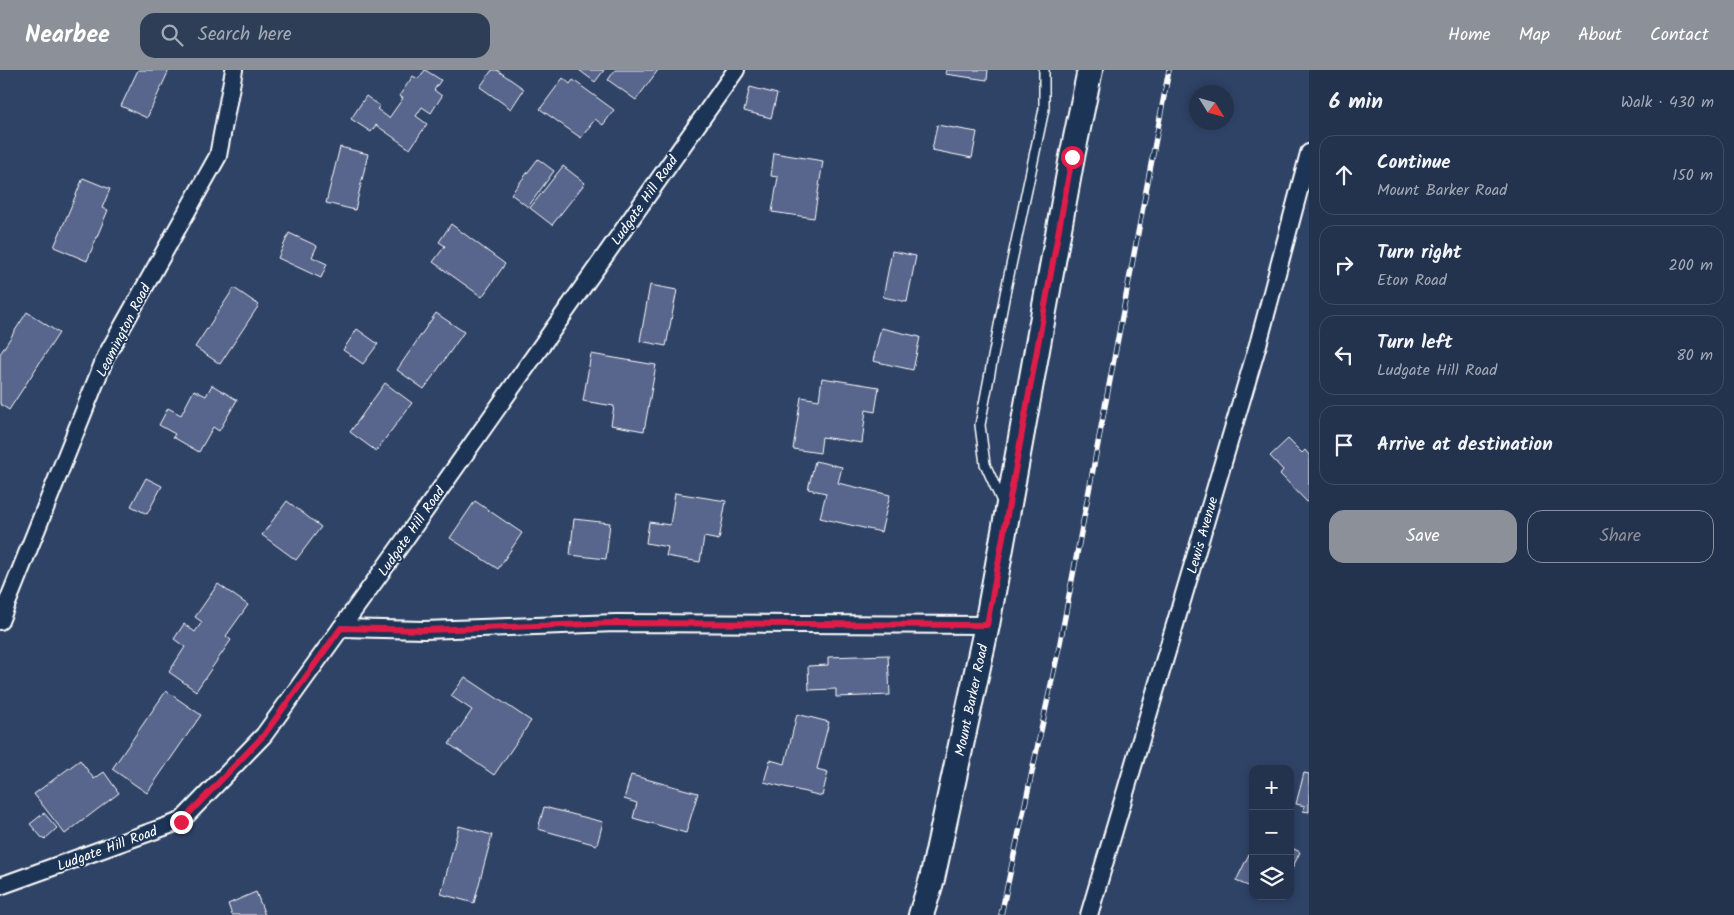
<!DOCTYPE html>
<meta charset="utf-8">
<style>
body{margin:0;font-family:Kalam,sans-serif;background:#2f3e57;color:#f1f3f6}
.controls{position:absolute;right:15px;bottom:15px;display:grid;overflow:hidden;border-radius:10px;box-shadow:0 2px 8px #0003}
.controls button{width:45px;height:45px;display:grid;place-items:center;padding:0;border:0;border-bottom:1px solid #404d65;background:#23324d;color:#f1f3f6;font:25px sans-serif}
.compass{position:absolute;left:1189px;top:15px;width:45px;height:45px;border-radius:50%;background:#23324d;box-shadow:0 2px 8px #0003;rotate:127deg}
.stop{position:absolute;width:15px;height:15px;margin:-11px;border:4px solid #e11d48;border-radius:50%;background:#fff}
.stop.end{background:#e11d48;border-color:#fff;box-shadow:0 1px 5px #0008}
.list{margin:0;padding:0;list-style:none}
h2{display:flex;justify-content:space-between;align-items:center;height:65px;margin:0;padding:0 20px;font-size:21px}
h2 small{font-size:16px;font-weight:400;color:#a3aab6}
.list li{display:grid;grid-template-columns:32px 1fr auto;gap:15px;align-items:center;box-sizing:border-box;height:80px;margin:0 10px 10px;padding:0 10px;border:1px solid #404d65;border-radius:15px}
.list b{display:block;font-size:19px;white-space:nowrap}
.list p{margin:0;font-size:16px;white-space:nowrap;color:#a3aab6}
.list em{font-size:16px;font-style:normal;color:#a3aab6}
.actions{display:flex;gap:10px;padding:15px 20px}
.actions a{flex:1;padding:11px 0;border:1px solid #8c9099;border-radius:15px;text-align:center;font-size:18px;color:#8c9099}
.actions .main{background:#8c9099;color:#fff}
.icon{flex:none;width:28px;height:28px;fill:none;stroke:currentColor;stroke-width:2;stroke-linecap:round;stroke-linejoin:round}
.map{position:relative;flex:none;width:1309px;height:845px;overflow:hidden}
header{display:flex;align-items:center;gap:30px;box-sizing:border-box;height:70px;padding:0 25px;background:#8c9099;color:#fff}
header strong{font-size:24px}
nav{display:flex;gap:28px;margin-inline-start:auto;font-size:18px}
.search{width:350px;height:45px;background:#2f3e57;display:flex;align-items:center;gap:12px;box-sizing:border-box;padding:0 18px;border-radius:15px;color:#a3aab6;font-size:19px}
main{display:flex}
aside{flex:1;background:#23324d}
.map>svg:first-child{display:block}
.building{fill:#59658c;stroke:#fff}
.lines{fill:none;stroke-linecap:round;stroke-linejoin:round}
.service-casing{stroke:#fff;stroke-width:12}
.minor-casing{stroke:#fff;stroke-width:20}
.secondary-casing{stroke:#fff;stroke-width:28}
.service{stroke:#1d3557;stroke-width:9}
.minor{stroke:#1d3557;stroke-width:16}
.secondary{stroke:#1d3557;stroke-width:24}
.rail-casing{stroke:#fff;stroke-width:5.5}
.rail{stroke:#1d3557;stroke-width:4;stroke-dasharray:11;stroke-linecap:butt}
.route{stroke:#e11d48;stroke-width:6}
.labels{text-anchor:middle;stroke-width:4;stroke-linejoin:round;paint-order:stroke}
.street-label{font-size:14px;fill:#fff;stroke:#1d3557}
</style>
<header>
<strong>Nearbee</strong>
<div class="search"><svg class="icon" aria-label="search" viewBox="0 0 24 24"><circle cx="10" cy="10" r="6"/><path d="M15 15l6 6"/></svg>Search here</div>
<nav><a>Home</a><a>Map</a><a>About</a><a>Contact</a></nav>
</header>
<main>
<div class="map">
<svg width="1309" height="845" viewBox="0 0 1309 845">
<rect width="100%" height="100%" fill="#2f4367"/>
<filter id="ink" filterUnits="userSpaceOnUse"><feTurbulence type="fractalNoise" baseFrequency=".02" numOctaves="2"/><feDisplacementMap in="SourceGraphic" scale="10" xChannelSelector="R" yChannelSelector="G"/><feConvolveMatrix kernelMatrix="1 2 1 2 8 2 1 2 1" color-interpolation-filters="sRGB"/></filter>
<g filter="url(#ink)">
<g class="building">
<polygon points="138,0 169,0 147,48 121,36"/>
<polygon points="425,0 441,10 434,20 442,26 431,43 422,37 416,46 427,54 410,79 376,55 371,62 351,49 366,26 380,36 377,39 389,48 403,28 399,26 413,6 418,9"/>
<polygon points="492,0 497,0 524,19 511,39 480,17"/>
<polygon points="579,0 604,0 595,12"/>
<polygon points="615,0 658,0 636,30 608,10"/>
<polygon points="946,0 988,0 987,10 945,4"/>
<polygon points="563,8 570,14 573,10 614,40 603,55 595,49 581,68 540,39"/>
<polygon points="750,17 777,24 771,48 744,41"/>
<polygon points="937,55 977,62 972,88 932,80"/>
<polygon points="340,77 368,84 355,140 326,133"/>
<polygon points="774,83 823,91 814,148 772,142 778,107 771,106"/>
<polygon points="538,89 554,101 528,137 511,124"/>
<polygon points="563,96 585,113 552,155 530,138"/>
<polygon points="83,108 110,119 102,138 108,140 87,191 54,177"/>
<polygon points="451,154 505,194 482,227 433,192 445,176 439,172"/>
<polygon points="289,163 317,176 312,187 327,194 321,208 278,188"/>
<polygon points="892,181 916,186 907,232 883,227"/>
<polygon points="650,215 677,220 666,276 640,271"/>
<polygon points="234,218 259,235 220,294 195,277"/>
<polygon points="27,242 59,263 9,340 0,334 0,284"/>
<polygon points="436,243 464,262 424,319 397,300"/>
<polygon points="881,258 920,267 913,300 873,291"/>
<polygon points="357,259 378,274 363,294 343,280"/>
<polygon points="591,284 656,295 644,361 611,355 614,336 583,331"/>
<polygon points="822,308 879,317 875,342 866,340 862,373 822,367 820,383 793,379 801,327 819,330"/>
<polygon points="385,313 412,333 376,381 350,362"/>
<polygon points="212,315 237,330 219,361 213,357 199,382 173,367 175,364 159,355 168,338 181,345 194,320 206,326"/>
<polygon points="1288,369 1302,383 1305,380 1309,385 1309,434 1280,404 1283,400 1270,386"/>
<polygon points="815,391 842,397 838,413 890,425 881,462 820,448 826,423 808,419"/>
<polygon points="146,408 162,416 147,444 131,436"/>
<polygon points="675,423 726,431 719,470 704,467 700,492 666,486 668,477 646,473 649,452 670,455"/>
<polygon points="287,431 321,457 296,490 262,465"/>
<polygon points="475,431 522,463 498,499 450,468"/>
<polygon points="574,449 610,453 606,489 570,485"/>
<polygon points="218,514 248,535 226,566 231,570 196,621 169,602 185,577 174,569 184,554 195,562 202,552 195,547"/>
<polygon points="888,585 890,625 836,627 836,619 809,620 808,596 828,595 828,587"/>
<polygon points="465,607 531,651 494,705 449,674 472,640 451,626"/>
<polygon points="166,621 201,645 147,723 112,699"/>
<polygon points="797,644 829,652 817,699 828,702 822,726 764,712 770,690 785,694"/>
<polygon points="80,690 94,709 104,702 119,723 65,764 34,724"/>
<polygon points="1304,703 1309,704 1309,742 1303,741 1305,736 1296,734"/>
<polygon points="631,705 698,723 686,763 633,748 637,733 624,729"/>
<polygon points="544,737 603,752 597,775 538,759"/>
<polygon points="44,743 57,758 44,770 30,754"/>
<polygon points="459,756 492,765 474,833 441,824"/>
<polygon points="1253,776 1253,818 1236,811"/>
<polygon points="1290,777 1300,782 1290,803"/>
<polygon points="256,822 265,845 232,845 228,834"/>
</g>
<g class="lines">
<g class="service-casing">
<polyline id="service" points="1003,434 985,394 980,355 1005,224 1044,39 1044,0"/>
</g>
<g class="minor-casing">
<g id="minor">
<polyline points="0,551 106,286 218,86 234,0"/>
<polyline points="341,558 424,560 616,553 987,555"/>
<polyline points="0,816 181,751 264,665 398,479 736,0"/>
<polyline points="1089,845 1259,271 1309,83"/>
</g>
</g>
<g class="secondary-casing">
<polyline id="secondary" points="921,845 932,809 987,555 1072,87 1090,0"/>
</g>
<use href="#service" class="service"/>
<use href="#minor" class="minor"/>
<use href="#secondary" class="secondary"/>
<g class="rail-casing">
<polyline id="rail" points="1001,845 1060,573 1169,0"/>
</g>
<use href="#rail" class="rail"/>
</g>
</g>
<g class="lines" filter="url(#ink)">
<polyline class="route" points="181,752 264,665 341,558 424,560 616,553 987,555 1072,87"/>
</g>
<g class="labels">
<g class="street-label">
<text transform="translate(644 130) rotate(-55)" y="5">Ludgate Hill Road</text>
<text transform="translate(123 260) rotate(-63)" y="5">Leamington Road</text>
<text transform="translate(411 461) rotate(-55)" y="5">Ludgate Hill Road</text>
<text transform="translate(1202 465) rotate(-74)" y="5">Lewis Avenue</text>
<text transform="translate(971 630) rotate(-78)" y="5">Mount Barker Road</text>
<text transform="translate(107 778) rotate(-20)" y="5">Ludgate Hill Road</text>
</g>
</g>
</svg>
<div class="controls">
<button>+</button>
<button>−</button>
<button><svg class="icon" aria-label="layers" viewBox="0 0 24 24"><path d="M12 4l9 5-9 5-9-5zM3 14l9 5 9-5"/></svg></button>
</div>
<svg class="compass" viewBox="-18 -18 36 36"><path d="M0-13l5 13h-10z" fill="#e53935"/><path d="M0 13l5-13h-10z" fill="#a3aab6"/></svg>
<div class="stop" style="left:1072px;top:87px"></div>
<div class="stop end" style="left:181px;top:752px"></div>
</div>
<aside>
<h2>6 min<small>Walk · 430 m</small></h2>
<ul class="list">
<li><svg class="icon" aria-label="ahead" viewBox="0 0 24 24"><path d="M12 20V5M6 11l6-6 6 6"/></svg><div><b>Continue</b><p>Mount Barker Road</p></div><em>150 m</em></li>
<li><svg class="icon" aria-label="right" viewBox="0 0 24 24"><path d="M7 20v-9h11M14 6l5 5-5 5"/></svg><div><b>Turn right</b><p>Eton Road</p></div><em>200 m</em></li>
<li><svg class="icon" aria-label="left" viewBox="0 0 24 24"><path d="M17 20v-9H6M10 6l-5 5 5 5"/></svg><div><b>Turn left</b><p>Ludgate Hill Road</p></div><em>80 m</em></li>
<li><svg class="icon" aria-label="arrive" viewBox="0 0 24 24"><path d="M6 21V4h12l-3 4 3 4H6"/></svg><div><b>Arrive at destination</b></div></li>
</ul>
<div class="actions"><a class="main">Save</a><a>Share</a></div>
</aside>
</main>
